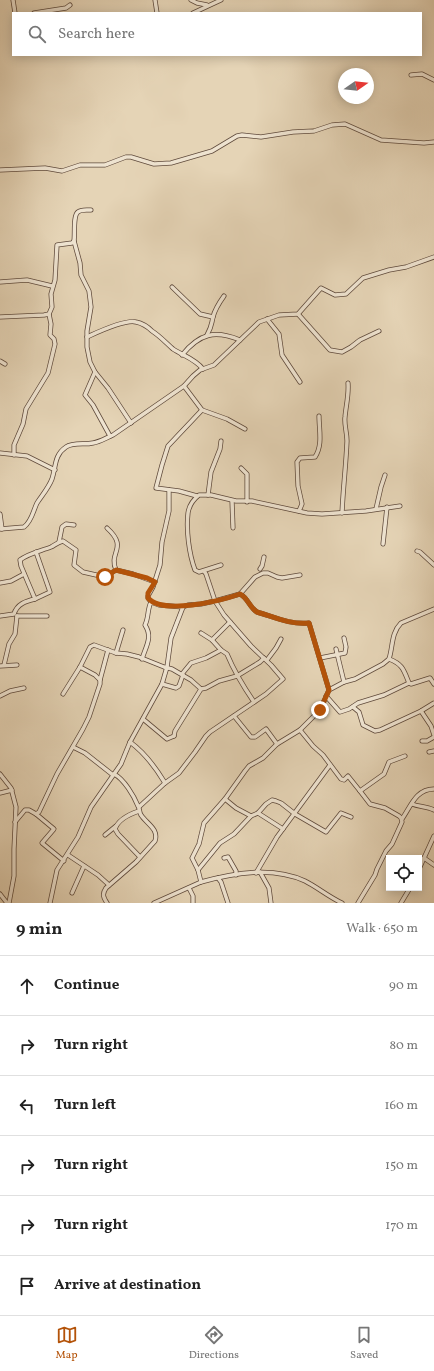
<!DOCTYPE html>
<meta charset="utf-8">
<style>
body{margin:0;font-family:Vollkorn,serif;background:#f6f6f6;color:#222}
.controls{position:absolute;right:12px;bottom:12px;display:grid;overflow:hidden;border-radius:0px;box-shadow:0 2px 10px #0003}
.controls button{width:36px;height:36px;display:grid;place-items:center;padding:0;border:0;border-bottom:1px solid #e0e0e0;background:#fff;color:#222;font:20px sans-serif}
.compass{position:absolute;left:338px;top:68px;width:36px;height:36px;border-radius:50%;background:#fff;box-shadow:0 2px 10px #0003;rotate:76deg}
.stop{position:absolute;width:12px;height:12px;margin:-9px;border:3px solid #b45309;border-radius:50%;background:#fff}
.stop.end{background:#b45309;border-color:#fff;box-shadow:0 1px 4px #0008}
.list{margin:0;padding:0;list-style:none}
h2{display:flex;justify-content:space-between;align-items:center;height:52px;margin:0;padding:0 16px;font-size:17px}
h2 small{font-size:13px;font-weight:400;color:#767676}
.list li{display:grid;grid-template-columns:26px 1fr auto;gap:12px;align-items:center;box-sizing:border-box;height:60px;padding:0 16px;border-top:1px solid #e0e0e0}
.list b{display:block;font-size:15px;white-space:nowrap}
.list em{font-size:13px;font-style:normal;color:#767676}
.icon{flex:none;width:22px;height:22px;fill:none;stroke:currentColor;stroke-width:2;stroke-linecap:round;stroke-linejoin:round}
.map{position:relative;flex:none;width:434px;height:903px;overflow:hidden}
.search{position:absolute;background:#fff;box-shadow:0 2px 10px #0003;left:12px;right:12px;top:12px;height:44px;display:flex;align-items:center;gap:10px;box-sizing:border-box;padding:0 14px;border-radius:0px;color:#767676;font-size:15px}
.sheet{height:412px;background:#fff}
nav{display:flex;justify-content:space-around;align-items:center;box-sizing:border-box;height:56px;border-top:1px solid #e0e0e0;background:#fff;font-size:11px;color:#767676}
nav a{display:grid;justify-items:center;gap:2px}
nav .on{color:#b45309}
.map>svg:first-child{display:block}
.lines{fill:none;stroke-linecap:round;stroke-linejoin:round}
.minor-casing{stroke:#5f4a3c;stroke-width:5}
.minor{stroke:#eee3d0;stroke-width:3.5}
.route{stroke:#b45309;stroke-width:5}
</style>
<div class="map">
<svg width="434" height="903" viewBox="0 0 434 903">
<rect width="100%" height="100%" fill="#e5d4b6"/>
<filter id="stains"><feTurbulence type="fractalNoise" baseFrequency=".005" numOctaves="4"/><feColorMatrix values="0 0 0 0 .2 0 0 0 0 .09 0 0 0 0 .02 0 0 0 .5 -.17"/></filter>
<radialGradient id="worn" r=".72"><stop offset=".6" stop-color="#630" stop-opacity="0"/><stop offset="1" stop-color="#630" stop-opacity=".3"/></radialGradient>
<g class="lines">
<g class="minor-casing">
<g id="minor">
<polyline points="13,0 15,13"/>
<polyline points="155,0 157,13"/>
<polyline points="191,0 197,3 207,5"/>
<polyline points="34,13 66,8 70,5"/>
<polyline points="193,13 221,0"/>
<polyline points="411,75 422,74 434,80"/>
<polyline points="0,170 45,168 62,171 80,165 105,165 126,157 131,157 154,164 171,163 212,151 237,136 242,135 261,137 293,132 314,131 332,125 345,124 381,140 424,143 434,142"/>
<polyline points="74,241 80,263 81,275 89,291 91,307 87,331 87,347 90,362 95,372 85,395 93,405 110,436"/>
<polyline points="0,282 27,280 52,286"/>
<polyline points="172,287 200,314 213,317"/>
<polyline points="298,314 330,350 342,352 351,347 360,340 379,331"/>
<path d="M0,317L44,315L49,314L52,307L51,294L55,280L57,245L72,243L74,241C75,234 73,215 78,212C81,209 87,210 91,210"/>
<polyline points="267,319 279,334 282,355 300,382"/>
<path d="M207,335C212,326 211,326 213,317C215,309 219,303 224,296"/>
<path d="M87,337C98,332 125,319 136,322C141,323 148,327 152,331C160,336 166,343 173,349C184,356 195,359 203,369"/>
<path d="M182,355C200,333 215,330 240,340"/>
<polyline points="0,361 5,364"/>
<polyline points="95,372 108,388 131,423"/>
<polyline points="184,386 202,410 227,419 245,429"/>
<polyline points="0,453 27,456 55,470"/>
<polyline points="14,455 14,445 23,424 26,409 48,373 55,344 54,339 50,335 51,324 49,314"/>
<polyline points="241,468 247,474 247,502"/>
<polyline points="169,490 169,511 162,542 160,565 153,587 148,596 148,598 151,602 159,605 183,607 188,605 201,604 215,601 240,594 255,577 263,573 268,573 277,577 282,578 300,575"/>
<polyline points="208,495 211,472 220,449 221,441"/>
<polyline points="197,496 179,491 156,488 162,465 168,446 202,410"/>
<polyline points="232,501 233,528"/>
<polyline points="376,509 381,487 385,475"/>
<path d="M299,511L302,504L298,486L297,462L300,458L315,457C323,445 319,430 319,416"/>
<path d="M342,513C343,489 346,465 347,441C347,432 344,425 345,417C346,405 349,395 348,383"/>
<polyline points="0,514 2,529"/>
<path d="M107,528C129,548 108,552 116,570L133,574L155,582"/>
<path d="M0,529L24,527C32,521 33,511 37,503C42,495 48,489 52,479C56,467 54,455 66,447C73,442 85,445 93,443C100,442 106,438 113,435L184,386L193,376L200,370L214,365L259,322L279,315L298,314L321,288L335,295L346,294L363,278L389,270L406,267L434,257"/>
<polyline points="59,542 62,527 66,524 74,525"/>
<polyline points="383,544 387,507"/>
<polyline points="417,551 420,552 434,565"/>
<path d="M221,565L199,572L195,570C189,554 186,530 188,513C189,506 194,499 199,495H211L236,501H252L307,513L322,514L366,511L400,506"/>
<polyline points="260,569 262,566 264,557"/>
<polyline points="0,583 11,581 24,574"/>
<path d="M240,594C248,598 250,608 257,612C274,617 291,625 309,623L329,690"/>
<polyline points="35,599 50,592 36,552"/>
<path d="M0,616L14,614C17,604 26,601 35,599L21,566L20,560C29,553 41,551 51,547C55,545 58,542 63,541L76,550L74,565L83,572L105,577L116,570"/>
<polyline points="17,616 47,616"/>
<path d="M201,633L212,640L221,650L227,654C234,671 243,686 254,702"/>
<polyline points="212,640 230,622"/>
<polyline points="336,649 344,682"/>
<polyline points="116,653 123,630"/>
<polyline points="320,658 345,653 346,647 344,638"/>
<path d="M142,659C146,646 153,637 145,625C149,617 147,610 151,602"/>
<path d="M389,659C403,664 404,671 409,683L411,684L430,678L434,684"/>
<polyline points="267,660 276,648 281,639"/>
<polyline points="4,665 9,644 15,634 17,616"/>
<polyline points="0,666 17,665"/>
<polyline points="182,674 191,663 206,658 221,650"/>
<polyline points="100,680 108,650"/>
<polyline points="162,684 176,688 179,686 183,675"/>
<polyline points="63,694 80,667 90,647 94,645 116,653 127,654 139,657 164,667 172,669 191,680 201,689"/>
<polyline points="0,696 10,691 24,688"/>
<polyline points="326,696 340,712 349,709 358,703 384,695 409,683"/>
<polyline points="353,707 359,712 363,725 375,731 380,730 421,711 434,703"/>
<polyline points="421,711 431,726 434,735"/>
<polyline points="234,716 251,737 255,737 266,729 277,744"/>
<polyline points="143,719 167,739 174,736"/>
<polyline points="300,730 313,746 323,755 341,779 344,780 348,776 360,791 384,774 389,762 405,756"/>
<polyline points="174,736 175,731 201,689 206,688 219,681 237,676 260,662 264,658"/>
<polyline points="422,741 427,741 434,737"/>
<path d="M130,742C145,753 156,768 165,783"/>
<polyline points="73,747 85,753 113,775"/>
<polyline points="429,752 434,751"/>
<polyline points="0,774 11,788 16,807 14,849 14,876 9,903"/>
<polyline points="0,793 12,790"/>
<polyline points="225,799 236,808 251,816 258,813 266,804 272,800 276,801 281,803 295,814 326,832 341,813 351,817"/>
<path d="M412,804C419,807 427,806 434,810"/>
<polyline points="139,807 165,783 179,773 195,752 206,736 210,732 266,694 283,679 271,665 251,646 224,615 215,601 206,574 204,571"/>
<path d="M139,811C130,814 118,820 115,829L118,834L140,857"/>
<polyline points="258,813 283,829"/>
<polyline points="36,814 54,829 42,843 64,861"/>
<path d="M402,819C411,806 416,789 434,789"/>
<polyline points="15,822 25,810 29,810 36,814 39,812 57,774 83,729 89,717 100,684 100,680 95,675 80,667"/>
<polyline points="105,835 116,826"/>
<polyline points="68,855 98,875 109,885"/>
<polyline points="224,858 228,857 236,871 236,875"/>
<polyline points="424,858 434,865"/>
<polyline points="419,869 434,836"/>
<polyline points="198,870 220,843 234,834 251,816"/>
<polyline points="260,872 269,888 271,903"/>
<polyline points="256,873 277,837 330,765"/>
<polyline points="218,878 221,882 228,903"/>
<path d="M201,882L198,870L192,858L199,844L204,823L225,799L245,771L249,766L263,758L277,744L300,730L320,710L329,690L344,682L355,679L383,664L389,659C393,647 391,633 401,623L434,609"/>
<polyline points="189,888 193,896 193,903"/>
<polyline points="72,893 84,866"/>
<polyline points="0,894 7,903"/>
<polyline points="50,903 57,870 78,837 91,807 121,764 130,742 162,684 167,667 171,638 183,607"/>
<path d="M107,903C103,897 102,894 106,888L136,862L155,841C159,829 147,824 141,815C139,812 140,809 138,806C134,796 124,779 114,774"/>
<path d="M154,903L201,882C234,873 272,866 305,881C317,887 329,897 342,903"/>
<polyline points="358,903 375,875 377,869 386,851 392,844 402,822 401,818 399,816 385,808 370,804 360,791"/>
<polyline points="401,903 410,888"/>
</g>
</g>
<use href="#minor" class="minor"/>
</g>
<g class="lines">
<path class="route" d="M105,577L116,570L147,578L155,582L148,593V598C163,615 220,601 240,594C248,598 250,608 257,612C274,617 291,625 309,623L329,690L320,710"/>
</g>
<rect width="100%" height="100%" filter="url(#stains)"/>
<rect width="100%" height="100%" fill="url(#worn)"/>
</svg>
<div class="controls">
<button><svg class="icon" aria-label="locate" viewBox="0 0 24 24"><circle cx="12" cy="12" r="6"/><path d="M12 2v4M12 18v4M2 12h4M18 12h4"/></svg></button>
</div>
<svg class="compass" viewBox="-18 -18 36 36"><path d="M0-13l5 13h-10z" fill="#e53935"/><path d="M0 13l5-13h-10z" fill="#767676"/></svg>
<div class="stop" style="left:105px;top:577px"></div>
<div class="stop end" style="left:320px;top:710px"></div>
<div class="search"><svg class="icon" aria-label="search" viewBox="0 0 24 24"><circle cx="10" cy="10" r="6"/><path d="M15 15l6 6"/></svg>Search here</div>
</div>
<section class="sheet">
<h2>9 min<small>Walk · 650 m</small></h2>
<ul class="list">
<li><svg class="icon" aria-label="ahead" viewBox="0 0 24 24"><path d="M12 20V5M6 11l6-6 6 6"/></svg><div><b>Continue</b></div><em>90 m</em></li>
<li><svg class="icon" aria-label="right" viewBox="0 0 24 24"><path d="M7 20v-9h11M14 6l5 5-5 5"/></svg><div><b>Turn right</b></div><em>80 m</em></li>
<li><svg class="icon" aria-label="left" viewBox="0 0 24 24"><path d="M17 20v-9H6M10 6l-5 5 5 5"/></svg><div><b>Turn left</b></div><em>160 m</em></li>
<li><svg class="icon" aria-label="right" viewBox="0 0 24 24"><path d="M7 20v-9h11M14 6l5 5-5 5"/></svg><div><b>Turn right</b></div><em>150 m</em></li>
<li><svg class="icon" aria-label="right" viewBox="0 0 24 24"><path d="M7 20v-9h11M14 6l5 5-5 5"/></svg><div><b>Turn right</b></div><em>170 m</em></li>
<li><svg class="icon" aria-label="arrive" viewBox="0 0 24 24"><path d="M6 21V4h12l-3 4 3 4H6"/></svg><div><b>Arrive at destination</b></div></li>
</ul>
</section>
<nav>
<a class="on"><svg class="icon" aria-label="map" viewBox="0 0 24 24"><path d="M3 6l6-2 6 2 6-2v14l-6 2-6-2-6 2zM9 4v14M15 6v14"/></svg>Map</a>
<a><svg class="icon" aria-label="directions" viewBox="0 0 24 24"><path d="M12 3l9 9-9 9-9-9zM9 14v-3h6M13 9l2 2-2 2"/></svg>Directions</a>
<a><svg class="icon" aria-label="saved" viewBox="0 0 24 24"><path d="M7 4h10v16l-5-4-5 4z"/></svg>Saved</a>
</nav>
